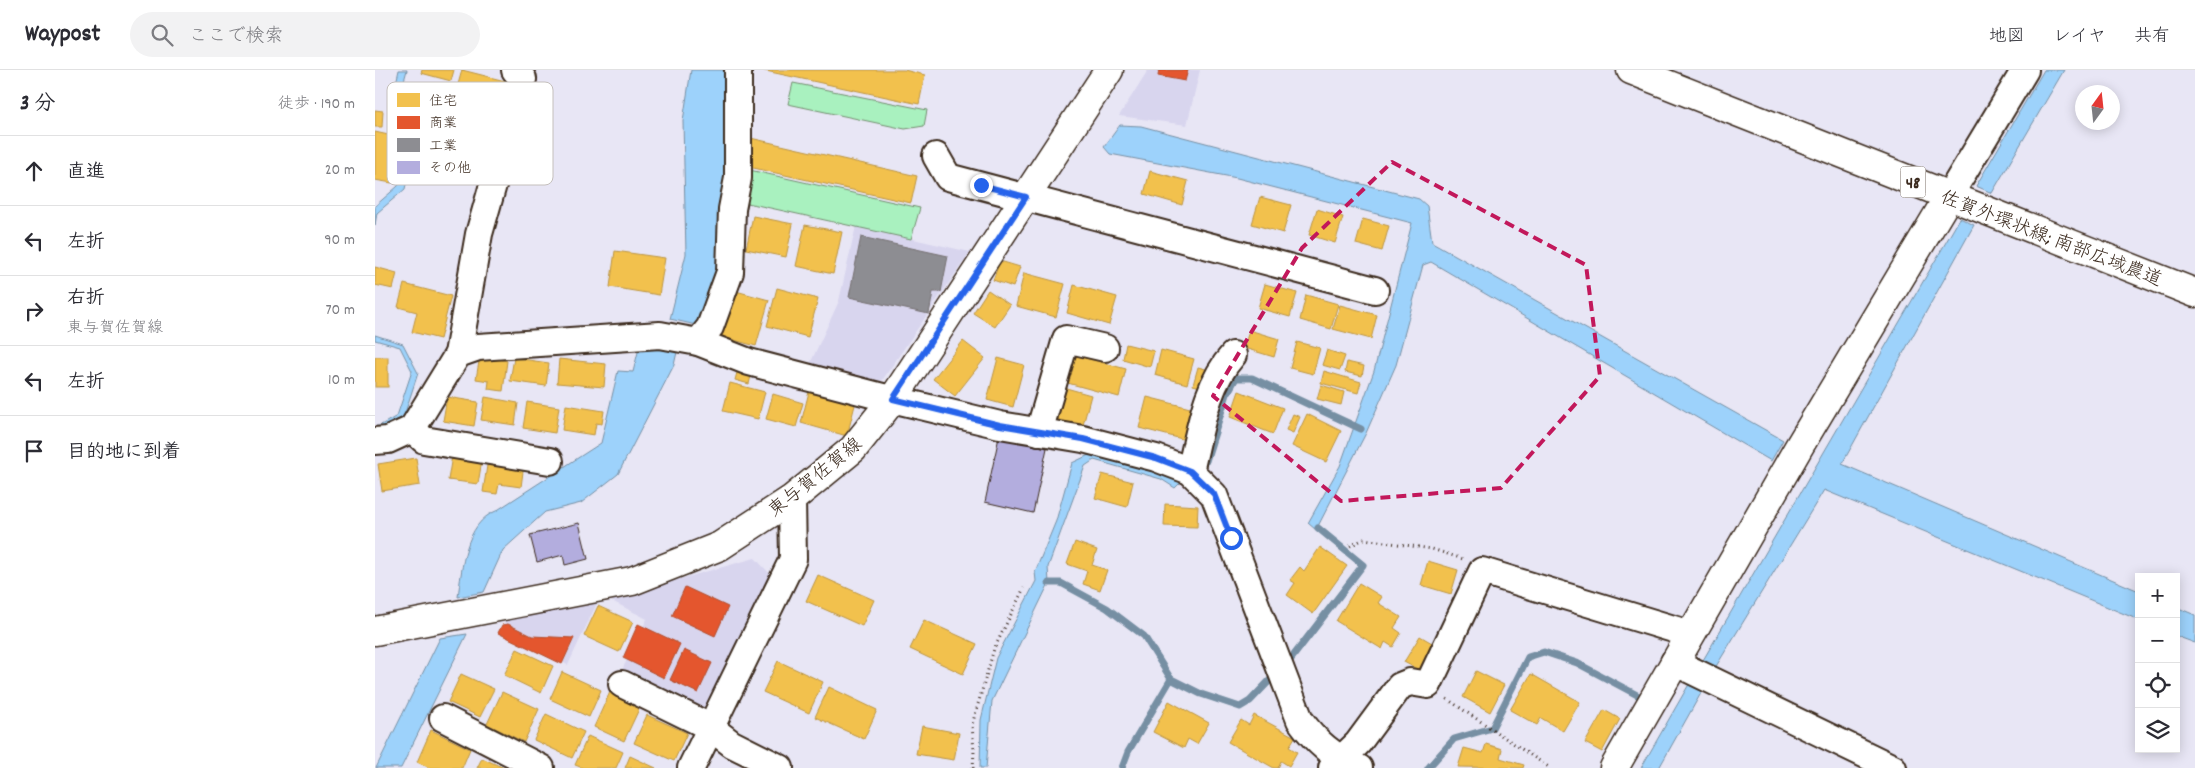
<!DOCTYPE html>
<html lang="ja">
<meta charset="utf-8">
<style>
body{margin:0;font-family:Dekko,"Klee One",sans-serif;background:#f2f2f3;color:#2b2b33}
.controls{position:absolute;right:15px;bottom:15px;display:grid;overflow:hidden;border-radius:0px;box-shadow:0 2px 12px #0003}
.controls button{width:45px;height:45px;display:grid;place-items:center;padding:0;border:0;border-bottom:1px solid #e1e1e2;background:#fff;color:#2b2b33;font:25px sans-serif}
.compass{position:absolute;left:1700px;top:15px;width:45px;height:45px;border-radius:50%;background:#fff;box-shadow:0 2px 12px #0003;rotate:15deg}
.stop{position:absolute;width:15px;height:15px;margin:-11px;border:4px solid #2563eb;border-radius:50%;background:#fff}
.stop.end{background:#2563eb;border-color:#fff;box-shadow:0 1px 5px #0008}
.list{margin:0;padding:0;list-style:none}
h2{display:flex;justify-content:space-between;align-items:center;height:65px;margin:0;padding:0 20px;font-size:21px}
h2 small{font-size:16px;font-weight:400;color:#7c7c81}
.list li{display:grid;grid-template-columns:32px 1fr auto;gap:15px;align-items:center;box-sizing:border-box;height:70px;padding:0 20px;border-top:1px solid #e1e1e2}
.list b{display:block;font-size:19px;white-space:nowrap}
.list p{margin:0;font-size:16px;white-space:nowrap;color:#7c7c81}
.list em{font-size:16px;font-style:normal;color:#7c7c81}
.icon{flex:none;width:28px;height:28px;fill:none;stroke:currentColor;stroke-width:2;stroke-linecap:round;stroke-linejoin:round}
.map{position:relative;flex:none;width:1820px;height:698px;overflow:hidden}
header{display:flex;align-items:center;gap:30px;box-sizing:border-box;height:70px;padding:0 25px;background:#fff;border-bottom:1px solid #e1e1e2}
header strong{font-size:24px}
nav{display:flex;gap:28px;margin-inline-start:auto;font-size:18px}
.search{width:350px;height:45px;background:#f2f2f3;display:flex;align-items:center;gap:12px;box-sizing:border-box;padding:0 18px;border-radius:28px;color:#7c7c81;font-size:19px}
main{display:flex}
aside{flex:1;background:#fff}
.map>svg:first-child{display:block}
.built{fill:#d8d5ee}
.green{fill:#a9f1bf;stroke:#728e6e}
.water{fill:#9dd2fb;stroke:#768fa3}
.homes{fill:#f2c14e;stroke:#bb9440}
.shops{fill:#e4572e;stroke:#b14a29}
.industry{fill:#8d8d92;stroke:#746f6f}
.lines{fill:none;stroke-linecap:round;stroke-linejoin:round}
.stream{stroke:#768fa3;stroke-width:7}
.building{fill:#b3adde;stroke:#3b2a1e}
.minor-casing{stroke:#3b2a1e;stroke-width:30}
.tertiary-casing{stroke:#3b2a1e;stroke-width:31}
.secondary-casing{stroke:#3b2a1e;stroke-width:31}
.primary-casing{stroke:#3b2a1e;stroke-width:31}
.path{stroke:#3b2a1e;stroke-width:3;stroke-dasharray:1 4;stroke-linecap:butt}
.minor{stroke:#fff;stroke-width:26}
.tertiary{stroke:#fff;stroke-width:28}
.secondary{stroke:#fff;stroke-width:28}
.primary{stroke:#fff;stroke-width:28}
.route{stroke:#2563eb;stroke-width:6}
.marked{fill:none;stroke:#c2185b;stroke-width:4;stroke-dasharray:10 6;stroke-linejoin:round}
.labels{text-anchor:middle;stroke-width:5;stroke-linejoin:round;paint-order:stroke}
.shield{fill:#fff;stroke:#766a62;stroke-width:1}
.shield-label{font-size:18px;font-weight:bold;fill:#3b2a1e}
.street-label{font-size:19px;fill:#3b2a1e;stroke:#fff}
.key{fill:#fff;stroke:#c4bfbc;stroke-width:1}
.key-label{font-size:14px;fill:#3b2a1e}
</style>
<header>
<strong>Waypost</strong>
<div class="search"><svg class="icon" aria-label="search" viewBox="0 0 24 24"><circle cx="10" cy="10" r="6"/><path d="M15 15l6 6"/></svg>ここで検索</div>
<nav><a>地図</a><a>レイヤ</a><a>共有</a></nav>
</header>
<main>
<aside>
<h2>3 分<small>徒歩 · 190 m</small></h2>
<ul class="list">
<li><svg class="icon" aria-label="ahead" viewBox="0 0 24 24"><path d="M12 20V5M6 11l6-6 6 6"/></svg><div><b>直進</b></div><em>20 m</em></li>
<li><svg class="icon" aria-label="left" viewBox="0 0 24 24"><path d="M17 20v-9H6M10 6l-5 5 5 5"/></svg><div><b>左折</b></div><em>90 m</em></li>
<li><svg class="icon" aria-label="right" viewBox="0 0 24 24"><path d="M7 20v-9h11M14 6l5 5-5 5"/></svg><div><b>右折</b><p>東与賀佐賀線</p></div><em>70 m</em></li>
<li><svg class="icon" aria-label="left" viewBox="0 0 24 24"><path d="M17 20v-9H6M10 6l-5 5 5 5"/></svg><div><b>左折</b></div><em>10 m</em></li>
<li><svg class="icon" aria-label="arrive" viewBox="0 0 24 24"><path d="M6 21V4h12l-3 4 3 4H6"/></svg><div><b>目的地に到着</b></div></li>
</ul>
</aside>
<div class="map">
<svg width="1820" height="698" viewBox="0 0 1820 698">
<rect width="100%" height="100%" fill="#e8e6f5"/>
<filter id="ink" filterUnits="userSpaceOnUse"><feTurbulence type="fractalNoise" baseFrequency=".02" numOctaves="2"/><feDisplacementMap in="SourceGraphic" scale="10" xChannelSelector="R" yChannelSelector="G"/><feConvolveMatrix kernelMatrix="1 2 1 2 8 2 1 2 1" color-interpolation-filters="sRGB"/></filter>
<g filter="url(#ink)">
<g class="built">
<polygon points="773,0 825,0 812,55 744,46"/>
<polygon points="481,156 595,182 504,315 434,296 464,231"/>
<polygon points="380,488 396,505 329,640 246,602 272,549 233,529"/>
<polygon points="223,531 193,595 124,563 131,550"/>
</g>
<g class="green">
<polygon points="418,13 552,40 549,56 530,59 413,34"/>
<polygon points="370,99 545,138 536,169 368,132"/>
</g>
<g class="water">
<polygon points="24,0 32,0 23,32 41,68 30,119 2,143 0,155 0,136 23,116 36,68 17,31"/>
<path d="M316,0H353V49L348,120L345,129C345,168 352,226 321,255L295,249L311,184L308,51Z"/>
<polygon points="1669,0 1689,0 1617,123 1601,116"/>
<polygon points="745,55 766,56 1044,129 1052,136 1057,172 1408,370 1396,391 1056,192 1048,195 1021,295 991,363 941,460 933,453 965,396 999,301 1037,153 862,108 735,84 729,77"/>
<polygon points="1585,148 1599,155 1467,394 1764,521 1764,550 1449,420 1340,598 1327,592"/>
<polygon points="0,265 28,274 43,303 28,349 4,362 0,362 0,356 4,356 22,346 37,301 25,277 0,270"/>
<path d="M287,274L297,276L296,281L302,282L299,295L243,404L206,433L170,442L128,480L109,522L83,527C87,498 90,453 121,441L226,373L243,301L258,302L264,278L285,280Z"/>
<polygon points="718,383 800,407 806,412 800,418 786,409 719,390 710,396 673,497 674,513 617,631 611,698 605,698 606,650 621,588 661,511 660,502 681,451 697,393"/>
<polygon points="1801,537 1820,545 1820,573 1801,566"/>
<polygon points="92,564 26,698 1,698 65,568"/>
<polygon points="1317,609 1330,616 1284,698 1266,698"/>
</g>
<g class="homes">
<polygon points="47,0 79,0 76,11 46,3"/>
<polygon points="87,0 134,12 127,41 79,29"/>
<polygon points="386,0 529,0 550,5 544,34"/>
<polygon points="0,40 8,41 7,57 0,57"/>
<polygon points="0,62 27,68 17,113 0,110"/>
<polygon points="371,67 542,106 536,133 365,95"/>
<polygon points="775,101 813,111 807,135 769,124"/>
<polygon points="885,127 916,135 908,163 877,154"/>
<polygon points="942,139 968,147 960,173 934,165"/>
<polygon points="378,146 418,154 411,187 371,179"/>
<polygon points="988,149 1014,156 1007,181 981,174"/>
<polygon points="430,155 467,162 458,204 421,196"/>
<polygon points="240,181 290,188 284,225 235,217"/>
<polygon points="625,191 645,197 638,217 618,210"/>
<polygon points="0,197 22,203 18,219 0,215"/>
<polygon points="649,203 690,214 681,247 641,236"/>
<polygon points="29,214 76,226 65,269 37,262 42,242 23,237"/>
<polygon points="890,214 922,223 915,247 883,238"/>
<polygon points="699,215 742,227 734,255 692,243"/>
<polygon points="402,218 443,229 433,267 392,256"/>
<polygon points="357,220 394,230 381,276 344,266"/>
<polygon points="613,220 635,235 620,257 598,243"/>
<polygon points="931,225 963,234 956,259 925,250"/>
<polygon points="965,235 1002,245 996,269 958,259"/>
<polygon points="874,260 904,269 899,287 869,278"/>
<polygon points="588,271 610,288 580,326 558,309"/>
<polygon points="922,272 945,278 938,304 915,298"/>
<polygon points="751,274 779,281 775,297 748,289"/>
<polygon points="786,280 819,289 812,314 780,305"/>
<polygon points="952,280 970,286 965,300 947,295"/>
<polygon points="696,284 751,299 744,327 689,312"/>
<polygon points="105,286 132,291 128,321 113,319 114,311 101,309"/>
<rect x="0" y="287" width="13" height="30"/>
<polygon points="139,288 174,293 171,316 135,311"/>
<polygon points="623,288 649,295 638,337 612,330"/>
<polygon points="184,289 231,294 229,317 182,313"/>
<polygon points="972,292 989,296 987,306 970,302"/>
<polygon points="823,297 838,301 833,319 818,315"/>
<polygon points="363,299 377,302 374,314 360,310"/>
<polygon points="949,301 986,312 983,323 946,313"/>
<polygon points="355,313 390,322 383,349 348,341"/>
<polygon points="946,315 969,322 966,335 942,329"/>
<polygon points="435,318 481,331 472,366 426,353"/>
<polygon points="691,318 716,325 707,359 682,352"/>
<polygon points="864,321 908,338 898,364 855,347"/>
<polygon points="398,324 428,333 421,357 391,349"/>
<polygon points="72,327 103,332 99,356 68,351"/>
<polygon points="110,327 143,333 140,355 106,350"/>
<polygon points="772,327 819,339 811,370 764,358"/>
<polygon points="152,332 184,337 180,363 148,358"/>
<polygon points="191,335 229,341 227,354 221,353 219,365 187,360"/>
<polygon points="918,344 925,347 918,363 911,360"/>
<polygon points="932,344 966,361 951,392 917,376"/>
<polygon points="77,386 107,390 103,414 73,410"/>
<polygon points="41,388 45,415 7,421 3,394"/>
<polygon points="113,389 149,394 146,417 124,414 122,424 108,422"/>
<polygon points="727,404 758,412 752,437 720,428"/>
<polygon points="790,434 823,436 822,457 789,456"/>
<polygon points="700,472 722,480 717,495 732,500 725,520 708,514 712,501 692,494"/>
<polygon points="945,477 972,496 938,544 912,525 920,513 915,510 925,497 929,501"/>
<polygon points="1053,491 1083,500 1076,524 1046,515"/>
<polygon points="443,505 499,530 487,556 431,531"/>
<polygon points="984,513 1007,527 1003,533 1026,547 1019,558 1026,563 1018,577 1010,572 1007,579 961,551"/>
<polygon points="223,536 258,552 244,582 209,566"/>
<polygon points="549,550 602,574 588,604 535,579"/>
<polygon points="1045,566 1064,577 1049,603 1029,592"/>
<polygon points="142,579 178,596 166,623 129,605"/>
<polygon points="403,591 448,612 434,643 388,622"/>
<polygon points="1101,601 1129,615 1115,642 1088,627"/>
<polygon points="187,602 226,620 214,647 175,629"/>
<polygon points="86,604 119,619 105,647 73,632"/>
<polygon points="1156,604 1205,632 1188,661 1166,648 1162,655 1135,640"/>
<polygon points="454,617 502,640 489,669 440,647"/>
<polygon points="127,622 164,639 149,672 112,654"/>
<polygon points="235,622 265,637 249,671 219,657"/>
<polygon points="794,631 834,653 822,674 813,669 809,678 778,662"/>
<polygon points="1229,640 1245,649 1227,682 1210,673"/>
<polygon points="171,644 209,662 197,688 159,670"/>
<polygon points="272,645 312,663 299,691 259,673"/>
<polygon points="879,645 920,667 914,677 922,682 914,696 906,691 903,698 899,698 853,672 866,650 874,655"/>
<polygon points="547,656 584,663 579,690 541,684"/>
<polygon points="56,660 95,679 87,698 55,698 42,692"/>
<polygon points="213,666 248,682 241,698 208,698 200,695"/>
<polygon points="1111,674 1127,679 1125,688 1149,695 1148,698 1083,697 1089,678 1108,683"/>
<polygon points="255,686 281,698 250,698"/>
<polygon points="107,688 129,698 102,698"/>
</g>
<g class="shops">
<polygon points="784,0 813,0 810,11 783,6"/>
<polygon points="310,517 353,537 340,566 297,546"/>
<polygon points="133,554 157,566 199,568 187,594 123,563 127,555"/>
<polygon points="263,554 305,574 289,608 248,588"/>
<polygon points="309,580 337,593 323,623 295,610"/>
</g>
<polygon class="industry" points="486,167 573,186 566,222 558,222 554,244 474,227"/>
<g class="lines">
<g class="stream">
<polyline points="831,391 852,324 861,308 877,308 986,359"/>
<polyline points="674,513 686,513 732,538 769,566 796,609 753,682 747,698"/>
<polyline points="916,589 988,495 943,458"/>
<polyline points="796,609 826,624 865,637 875,631 897,608"/>
<polyline points="1053,698 1079,669 1117,658 1153,587 1169,582 1202,593 1264,626"/>
</g>
</g>
<g class="building">
<polygon points="624,367 672,378 658,443 610,432"/>
<polygon points="204,453 213,489 190,495 188,485 162,492 155,465"/>
</g>
<g class="lines">
<g class="minor-casing">
<g id="minor">
<polyline points="561,86 573,107 1000,220"/>
<polyline points="1574,126 1650,0"/>
<polyline points="323,272 335,257 355,202 357,139 363,108 363,0"/>
<polyline points="83,284 104,164 148,9 140,0"/>
<polyline points="37,359 49,370 175,391"/>
<polyline points="664,362 691,269 730,278"/>
<path d="M0,371L13,370L37,359L83,284L103,277L285,265L323,272L374,292L504,326L625,355L708,369L781,388L815,401L839,425L925,650C941,672 958,687 984,698"/>
<path d="M815,401C825,362 830,316 858,285"/>
<polyline points="1299,592 1518,698"/>
<polyline points="247,614 335,657 357,674 405,698"/>
<polyline points="68,648 166,698"/>
<polyline points="316,698 418,489 417,429"/>
<polyline points="957,698 983,673 1025,616 1035,612 1053,615 1107,501 1315,564"/>
</g>
</g>
<g class="tertiary-casing">
<polyline id="tertiary" points="1239,698 1425,375 1574,126"/>
</g>
<g class="secondary-casing">
<polyline id="secondary" points="0,561 257,511 345,476 417,429 478,379 518,329 734,0"/>
</g>
<g class="primary-casing">
<polyline id="primary" points="1256,0 1820,223"/>
</g>
<g class="path">
<polyline points="975,476 989,469 1057,479 1088,489"/>
<polyline points="1072,629 1175,698"/>
<polyline points="598,698 599,681 597,655 619,579 649,518"/>
</g>
<use href="#minor" class="minor"/>
<use href="#tertiary" class="tertiary"/>
<use href="#secondary" class="secondary"/>
<use href="#primary" class="primary"/>
</g>
</g>
<g class="lines" filter="url(#ink)">
<polyline class="route" points="606,115 651,127 518,329 625,355 708,369 781,388 815,401 839,424 856,468"/>
</g>
<path class="marked" d="M1017,92L1211,195L1225,306L1126,418L966,431L838,326L927,178Z"/>
<g class="labels">
<rect class="shield" x="1525.5" y="96.5" width="25" height="31" rx="4"/>
<g class="shield-label">
<text x="1538" y="118">48</text>
</g>
<g class="street-label">
<text transform="translate(1677 167) rotate(21)" y="7">佐賀外環状線; 南部広域農道</text>
<text transform="translate(439 406) rotate(-39)" y="7">東与賀佐賀線</text>
</g>
</g>
<rect x="12" y="12" width="166" height="103" rx="8" class="key"/>
<rect x="22" y="23" width="23" height="14" fill="#f2c14e"/>
<rect x="22" y="46" width="23" height="13" fill="#e4572e"/>
<rect x="22" y="68" width="23" height="14" fill="#8d8d92"/>
<rect x="22" y="91" width="23" height="13" fill="#b3adde"/>
<g class="key-label">
<text x="54" y="35">住宅</text>
<text x="54" y="57">商業</text>
<text x="54" y="80">工業</text>
<text x="54" y="102">その他</text>
</g>
</svg>
<div class="controls">
<button>+</button>
<button>−</button>
<button><svg class="icon" aria-label="locate" viewBox="0 0 24 24"><circle cx="12" cy="12" r="6"/><path d="M12 2v4M12 18v4M2 12h4M18 12h4"/></svg></button>
<button><svg class="icon" aria-label="layers" viewBox="0 0 24 24"><path d="M12 4l9 5-9 5-9-5zM3 14l9 5 9-5"/></svg></button>
</div>
<svg class="compass" viewBox="-18 -18 36 36"><path d="M0-13l5 13h-10z" fill="#e53935"/><path d="M0 13l5-13h-10z" fill="#7c7c81"/></svg>
<div class="stop" style="left:856px;top:468px"></div>
<div class="stop end" style="left:606px;top:115px"></div>
</div>
</main>
